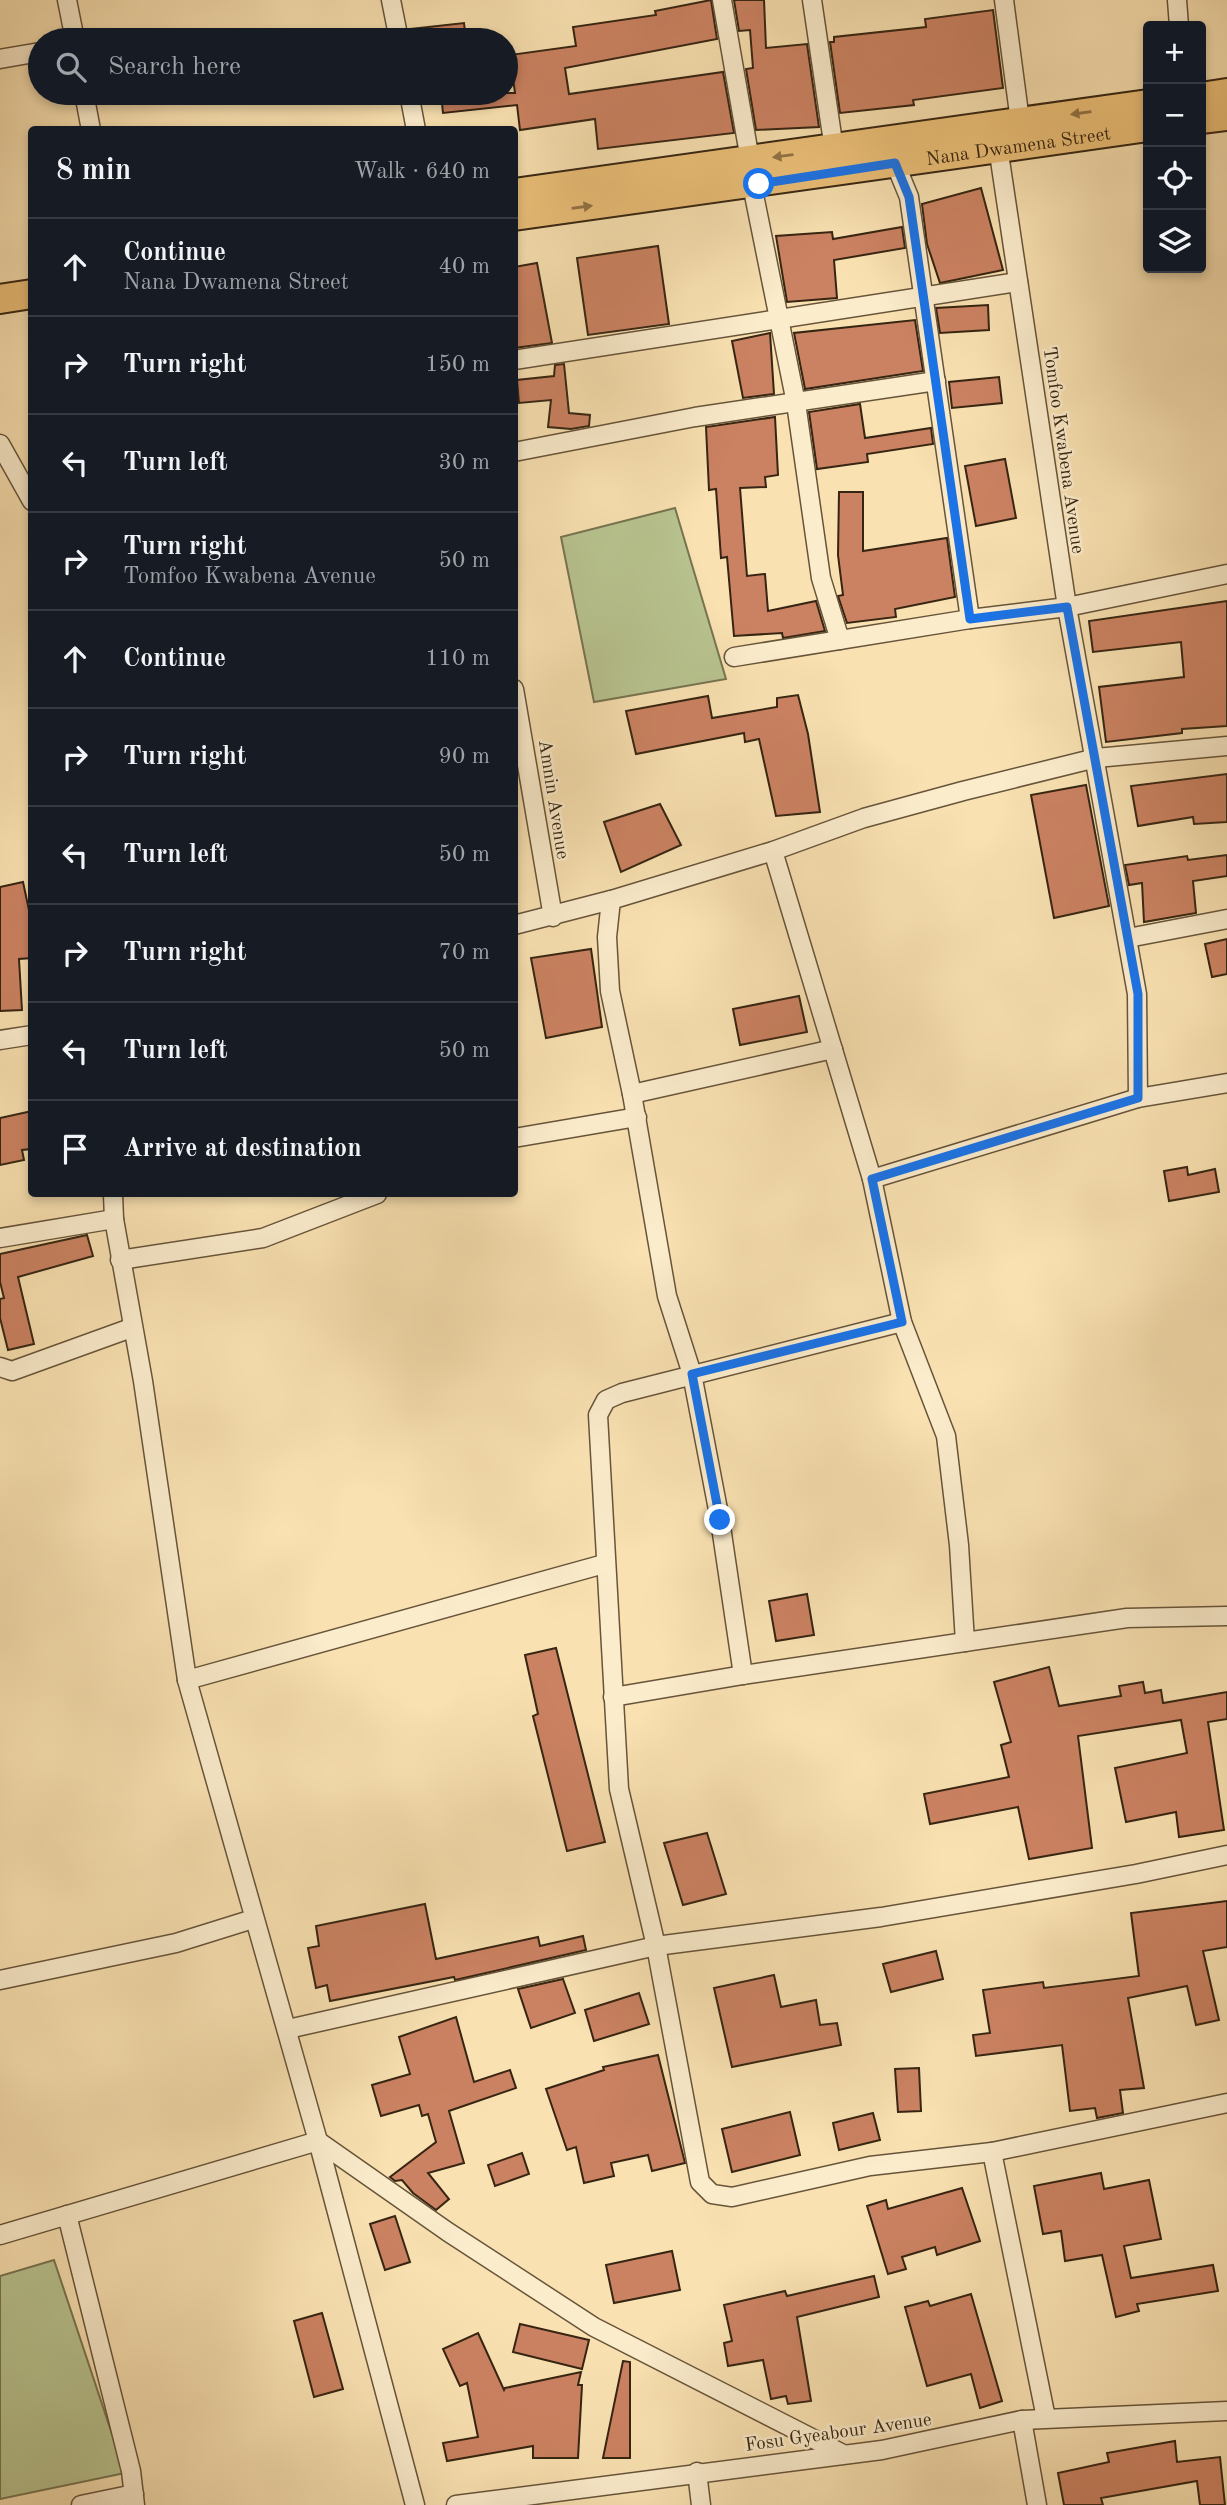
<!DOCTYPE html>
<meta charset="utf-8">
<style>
body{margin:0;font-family:"Old Standard TT",serif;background:#242831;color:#f1f3f6}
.controls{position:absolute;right:21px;top:21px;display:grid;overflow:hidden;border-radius:7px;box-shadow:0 4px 10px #0003}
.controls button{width:63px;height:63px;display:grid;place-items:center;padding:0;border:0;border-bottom:2px solid #363941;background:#171b24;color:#f1f3f6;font:35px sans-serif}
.stop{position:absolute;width:21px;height:21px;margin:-16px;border:5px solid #1a73e8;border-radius:50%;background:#fff}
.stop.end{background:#1a73e8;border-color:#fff;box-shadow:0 2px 7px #0008}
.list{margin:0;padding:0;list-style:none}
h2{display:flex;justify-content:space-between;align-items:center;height:91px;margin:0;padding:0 28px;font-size:30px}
h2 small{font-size:23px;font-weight:400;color:#9ea1a6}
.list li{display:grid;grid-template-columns:46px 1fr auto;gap:21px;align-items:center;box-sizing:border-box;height:98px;padding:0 28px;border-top:2px solid #363941}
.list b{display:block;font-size:26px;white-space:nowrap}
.list p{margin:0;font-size:23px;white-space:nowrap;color:#9ea1a6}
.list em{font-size:23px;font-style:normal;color:#9ea1a6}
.icon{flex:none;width:38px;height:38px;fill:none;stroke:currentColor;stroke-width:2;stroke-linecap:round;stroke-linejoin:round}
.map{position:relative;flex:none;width:1227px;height:2505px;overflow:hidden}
.search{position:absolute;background:#171b24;box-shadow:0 4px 10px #0003;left:28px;top:28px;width:490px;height:77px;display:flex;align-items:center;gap:18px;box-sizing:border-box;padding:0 24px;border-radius:38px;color:#9ea1a6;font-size:26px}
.panel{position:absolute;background:#171b24;box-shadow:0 4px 10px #0003;left:28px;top:126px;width:490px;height:1071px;border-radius:7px}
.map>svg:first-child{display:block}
.green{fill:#b8c490;stroke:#777451;stroke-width:2}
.building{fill:#cb8262;stroke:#362512;stroke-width:2}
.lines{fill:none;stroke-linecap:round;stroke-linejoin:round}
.minor-casing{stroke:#67543a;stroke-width:21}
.primary-casing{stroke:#362512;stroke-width:32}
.minor{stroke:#fbeccc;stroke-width:18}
.primary{stroke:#ecc078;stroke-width:28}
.oneway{fill:#917245}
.route{stroke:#1a73e8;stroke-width:9}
.labels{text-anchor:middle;stroke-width:5;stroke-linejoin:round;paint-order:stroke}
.street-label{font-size:19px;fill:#362512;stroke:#fbeccc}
</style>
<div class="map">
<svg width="1227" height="2505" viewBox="0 0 1227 2505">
<rect width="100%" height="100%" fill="#f9e1b1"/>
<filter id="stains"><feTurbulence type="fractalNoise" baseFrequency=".00286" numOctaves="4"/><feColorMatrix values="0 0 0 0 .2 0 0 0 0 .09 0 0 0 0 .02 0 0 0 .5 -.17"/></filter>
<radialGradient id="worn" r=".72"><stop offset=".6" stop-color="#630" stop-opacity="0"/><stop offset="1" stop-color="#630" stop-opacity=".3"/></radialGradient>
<g class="green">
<polygon points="675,508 726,679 594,702 561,537"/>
<polygon points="54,2260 125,2473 0,2499 0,2276"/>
</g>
<g class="building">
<polygon points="711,0 717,39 565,68 569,94 723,72 734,133 598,149 595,119 520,130 517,105 443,113 441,93 515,93 510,55 576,46 573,27 656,15 655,11"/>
<polygon points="734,0 764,0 766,48 807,44 819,127 756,130 746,69 753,68 750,30 739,31"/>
<polygon points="993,10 1003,88 913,100 914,105 840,113 830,42 834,42 834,37 926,27 925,19"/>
<polygon points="464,23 466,40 411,40 411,29"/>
<polygon points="981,188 1003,270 940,283 927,244 922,204"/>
<polygon points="902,227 905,248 834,260 837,298 787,302 776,236 832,232 833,239"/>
<polygon points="658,246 669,324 588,335 577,258"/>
<polygon points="537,263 552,343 514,348 514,267"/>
<polygon points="988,305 989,330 940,333 936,308"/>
<polygon points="915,320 923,371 805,389 794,333"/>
<polygon points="770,333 774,394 743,398 732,341"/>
<polygon points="564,364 569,413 590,415 589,426 571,429 548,427 551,400 519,403 517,380 554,376 555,365"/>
<polygon points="999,377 1002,403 952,408 949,382"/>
<polygon points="860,404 865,438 931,428 933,444 867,454 868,462 817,469 809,412"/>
<polygon points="775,417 778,475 765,477 766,487 740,488 747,576 765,574 768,611 816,601 825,631 783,638 782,633 734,636 727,557 721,558 716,489 709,490 706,427"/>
<polygon points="1005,459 1016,518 976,526 965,466"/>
<polygon points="839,492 863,492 863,551 947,538 955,597 895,609 896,617 847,623 838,596 843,595 838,555"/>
<polygon points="1227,601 1227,726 1182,729 1182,733 1106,742 1099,687 1184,677 1181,642 1093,652 1089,621"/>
<polygon points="798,695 808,734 820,812 776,816 759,739 745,742 744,733 636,754 626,711 708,696 712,718 777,707 777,698"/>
<polygon points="1227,774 1227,822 1194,824 1193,817 1138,826 1131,786"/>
<polygon points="1086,785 1109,906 1054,918 1031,795"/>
<polygon points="660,804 681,845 621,872 604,822"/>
<polygon points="1227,855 1227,876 1193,881 1196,913 1144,922 1142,883 1129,885 1125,865 1187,856 1188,860"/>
<polygon points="23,882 32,924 32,958 19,959 22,1010 0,1011 0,887"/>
<polygon points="1227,939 1227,974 1212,977 1205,944"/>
<polygon points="591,949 602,1027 546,1038 531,958"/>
<polygon points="799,996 807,1032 740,1045 733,1009"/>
<polygon points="32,1111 32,1149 22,1150 24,1160 0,1165 0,1118"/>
<polygon points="1187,1167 1188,1175 1215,1169 1219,1192 1169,1201 1164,1171"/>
<polygon points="87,1235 93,1256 18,1277 34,1344 8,1350 0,1318 0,1299 4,1298 0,1282 0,1254"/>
<polygon points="807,1594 814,1635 776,1641 769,1601"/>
<polygon points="556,1648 605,1842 567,1851 533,1716 538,1714 525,1655"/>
<polygon points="1049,1667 1059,1706 1121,1696 1119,1686 1143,1682 1145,1693 1161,1690 1163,1703 1227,1692 1227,1719 1208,1722 1224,1830 1179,1837 1176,1812 1126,1822 1115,1768 1187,1753 1181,1720 1078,1736 1092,1848 1029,1859 1018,1807 930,1824 924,1794 1009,1777 1001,1745 1011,1742 994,1682"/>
<polygon points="707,1833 726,1894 683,1905 664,1843"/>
<polygon points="1227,1901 1227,1947 1203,1951 1219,2020 1196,2025 1187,1986 1128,1998 1144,2088 1120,2090 1123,2113 1097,2118 1095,2108 1070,2111 1062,2045 976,2056 973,2035 990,2033 983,1990 1043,1982 1044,1988 1139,1976 1131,1913"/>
<polygon points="425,1904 436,1959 538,1937 540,1946 583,1936 586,1950 455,1980 454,1977 330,2001 327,1985 316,1988 308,1948 319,1946 316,1926"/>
<polygon points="936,1951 943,1979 891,1992 883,1964"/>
<polygon points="774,1975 781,2007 816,2000 820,2025 837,2023 841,2045 732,2067 714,1988"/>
<polygon points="563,1979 575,2013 531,2028 518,1989"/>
<polygon points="639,1993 649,2024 594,2041 585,2010"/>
<polygon points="456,2017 474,2082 510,2070 516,2088 449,2111 464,2163 428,2173 449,2199 436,2210 413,2193 402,2180 395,2181 390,2177 436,2142 428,2114 422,2116 419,2105 381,2116 372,2085 410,2074 399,2037"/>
<polygon points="658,2055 685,2163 652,2171 648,2155 611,2163 614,2176 584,2183 576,2147 567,2150 546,2089 604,2070 603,2067"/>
<polygon points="919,2068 921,2111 898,2112 895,2069"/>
<polygon points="790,2112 800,2155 732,2172 722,2129"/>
<polygon points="873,2113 880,2140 839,2150 833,2123"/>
<polygon points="522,2153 529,2174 495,2186 488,2165"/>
<polygon points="1101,2173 1104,2189 1149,2180 1161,2239 1124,2246 1131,2278 1213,2265 1218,2291 1137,2304 1139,2311 1116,2317 1102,2255 1065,2261 1061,2231 1043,2234 1034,2186"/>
<polygon points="962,2188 980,2241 937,2255 935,2247 902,2257 906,2269 888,2274 867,2206 886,2200 888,2209"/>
<polygon points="395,2216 410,2262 385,2270 370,2224"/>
<polygon points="672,2251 680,2290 614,2303 606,2265"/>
<polygon points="874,2276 879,2297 797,2317 811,2401 788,2404 786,2396 771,2399 763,2360 728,2366 724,2343 732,2341 724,2305 785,2291 787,2296"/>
<polygon points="971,2294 1002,2401 980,2408 971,2374 927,2386 905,2307 928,2301 930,2306"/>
<polygon points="322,2313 343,2389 314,2397 294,2321"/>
<polygon points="520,2324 589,2340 582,2369 513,2352"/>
<polygon points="478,2333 504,2390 505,2388 581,2372 578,2385 582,2385 578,2458 533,2458 533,2446 447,2461 443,2443 478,2437 467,2383 460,2386 443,2349"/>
<polygon points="623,2361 630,2362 630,2458 603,2458"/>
<polygon points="1175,2441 1177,2462 1220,2457 1225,2505 1200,2505 1197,2481 1101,2498 1103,2505 1064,2505 1058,2473 1109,2462 1107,2453"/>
</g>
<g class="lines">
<g class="minor-casing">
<g id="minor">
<polyline points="67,0 75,40"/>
<polyline points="391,0 399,40"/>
<polyline points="722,0 750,160"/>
<polyline points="812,0 834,149"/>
<polyline points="1004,0 1020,121"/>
<polyline points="1177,0 1179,26"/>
<polyline points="0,59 40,52"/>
<polyline points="84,93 91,130"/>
<polyline points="409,93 416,130"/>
<polyline points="998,147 1067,607 1137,994 1138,1098"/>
<polyline points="895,163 909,197 970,619"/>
<polyline points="752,185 796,403 821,578 840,640"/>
<polyline points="514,360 1018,282"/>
<polyline points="0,444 32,501"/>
<polyline points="514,452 695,417 936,381"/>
<polyline points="734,657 970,619 1067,607 1227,574"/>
<polyline points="514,689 553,917"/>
<polyline points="773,851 872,1179 902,1322 946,1436 959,1545 965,1642"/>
<polyline points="611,900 607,937 610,991 632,1094 667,1296 692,1374 720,1520 743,1675"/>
<polyline points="514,925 611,900 773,851 864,818 963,791 1096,758 1227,746"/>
<polyline points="1128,938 1227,919"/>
<polyline points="0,1040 32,1035"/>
<polyline points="632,1094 833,1049"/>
<polyline points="514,1138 637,1117"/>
<polyline points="872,1179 1138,1098 1227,1083"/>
<polyline points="0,1238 114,1219"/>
<polyline points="120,1260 263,1238 377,1194"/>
<polyline points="902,1322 622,1393 606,1400 598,1415 619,1789 656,1946 700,2182 712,2194 732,2197 870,2166 992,2152 1227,2103"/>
<polyline points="0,1367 12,1371 131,1328"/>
<polyline points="187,1680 604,1564"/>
<polyline points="613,1697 743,1675 1127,1618 1227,1616"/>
<polyline points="0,1980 176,1943 253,1919"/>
<polyline points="288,2029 656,1946 881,1917 1136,1874 1227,1855"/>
<polyline points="318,2141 448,2232 594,2327 843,2454"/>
<polyline points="318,2141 415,2505"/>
<polyline points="992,2152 1046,2418"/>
<polyline points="67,2215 131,2471 135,2505"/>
<polyline points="0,2235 318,2141 187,1680 143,1381 114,1219 113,1194"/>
<polyline points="1022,2420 1037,2505"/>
<polyline points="697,2472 701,2505"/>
<polyline points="81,2505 134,2494"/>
<polyline points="456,2505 882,2450 1022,2420 1227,2411"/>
</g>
</g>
<g class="primary-casing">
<g id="primary">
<polyline points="1201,97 1227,93"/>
<polyline points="1201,119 1227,116"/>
<polyline points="514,193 1148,104"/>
<path id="s1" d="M514,216L1148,127"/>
<polyline points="0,299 32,294"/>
</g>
</g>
<use href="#minor" class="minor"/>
<use href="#primary" class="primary"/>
</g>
<defs><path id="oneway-solid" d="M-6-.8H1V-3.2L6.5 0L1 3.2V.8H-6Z" transform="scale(1.75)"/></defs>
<g class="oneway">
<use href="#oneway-solid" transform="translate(1081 113) rotate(172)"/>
<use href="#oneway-solid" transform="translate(783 156) rotate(173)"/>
<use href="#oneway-solid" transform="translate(582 207) rotate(-8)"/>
</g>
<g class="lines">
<polyline class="route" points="720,1520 692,1374 902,1322 872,1179 1138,1098 1138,994 1067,607 970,619 909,197 895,163 759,184"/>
</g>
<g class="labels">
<g class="street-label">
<text dy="7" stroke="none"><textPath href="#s1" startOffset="509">Nana Dwamena Street</textPath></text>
<text transform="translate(1065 450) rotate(82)" y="7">Tomfoo Kwabena Avenue</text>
<text transform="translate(555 799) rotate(81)" y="7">Amnin Avenue</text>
<text transform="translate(838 2431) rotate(-8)" y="7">Fosu Gyeabour Avenue</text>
</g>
</g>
<rect width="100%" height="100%" filter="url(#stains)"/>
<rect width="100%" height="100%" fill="url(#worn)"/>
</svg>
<div class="controls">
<button>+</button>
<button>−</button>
<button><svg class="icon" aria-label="locate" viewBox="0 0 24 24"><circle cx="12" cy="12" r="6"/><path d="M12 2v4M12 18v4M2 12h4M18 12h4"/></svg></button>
<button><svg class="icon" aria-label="layers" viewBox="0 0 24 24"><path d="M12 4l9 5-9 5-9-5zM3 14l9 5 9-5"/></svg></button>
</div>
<div class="stop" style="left:759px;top:184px"></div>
<div class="stop end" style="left:720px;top:1520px"></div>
<div class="search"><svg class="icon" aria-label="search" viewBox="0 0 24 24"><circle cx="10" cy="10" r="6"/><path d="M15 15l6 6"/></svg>Search here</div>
<section class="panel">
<h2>8 min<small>Walk · 640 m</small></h2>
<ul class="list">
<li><svg class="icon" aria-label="ahead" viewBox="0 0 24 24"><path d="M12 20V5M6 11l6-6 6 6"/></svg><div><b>Continue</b><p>Nana Dwamena Street</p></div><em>40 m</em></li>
<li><svg class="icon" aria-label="right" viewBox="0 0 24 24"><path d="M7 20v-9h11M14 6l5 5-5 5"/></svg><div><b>Turn right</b></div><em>150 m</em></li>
<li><svg class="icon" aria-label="left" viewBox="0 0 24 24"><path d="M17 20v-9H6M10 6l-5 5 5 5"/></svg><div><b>Turn left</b></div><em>30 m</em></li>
<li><svg class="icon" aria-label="right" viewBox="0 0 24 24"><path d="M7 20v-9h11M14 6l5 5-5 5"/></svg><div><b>Turn right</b><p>Tomfoo Kwabena Avenue</p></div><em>50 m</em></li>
<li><svg class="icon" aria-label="ahead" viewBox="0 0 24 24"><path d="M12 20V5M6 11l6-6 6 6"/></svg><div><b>Continue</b></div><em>110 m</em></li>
<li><svg class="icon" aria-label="right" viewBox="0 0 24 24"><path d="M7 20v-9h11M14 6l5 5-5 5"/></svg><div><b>Turn right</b></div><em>90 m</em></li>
<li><svg class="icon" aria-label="left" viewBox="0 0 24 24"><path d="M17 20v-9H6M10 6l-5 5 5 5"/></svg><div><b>Turn left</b></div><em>50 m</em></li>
<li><svg class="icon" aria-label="right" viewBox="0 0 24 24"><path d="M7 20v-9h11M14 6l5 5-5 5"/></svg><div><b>Turn right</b></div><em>70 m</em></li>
<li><svg class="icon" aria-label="left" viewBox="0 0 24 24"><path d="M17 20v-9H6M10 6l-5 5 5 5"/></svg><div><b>Turn left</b></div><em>50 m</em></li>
<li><svg class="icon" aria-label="arrive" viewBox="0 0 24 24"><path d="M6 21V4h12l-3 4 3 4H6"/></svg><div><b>Arrive at destination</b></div></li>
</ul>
</section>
</div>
